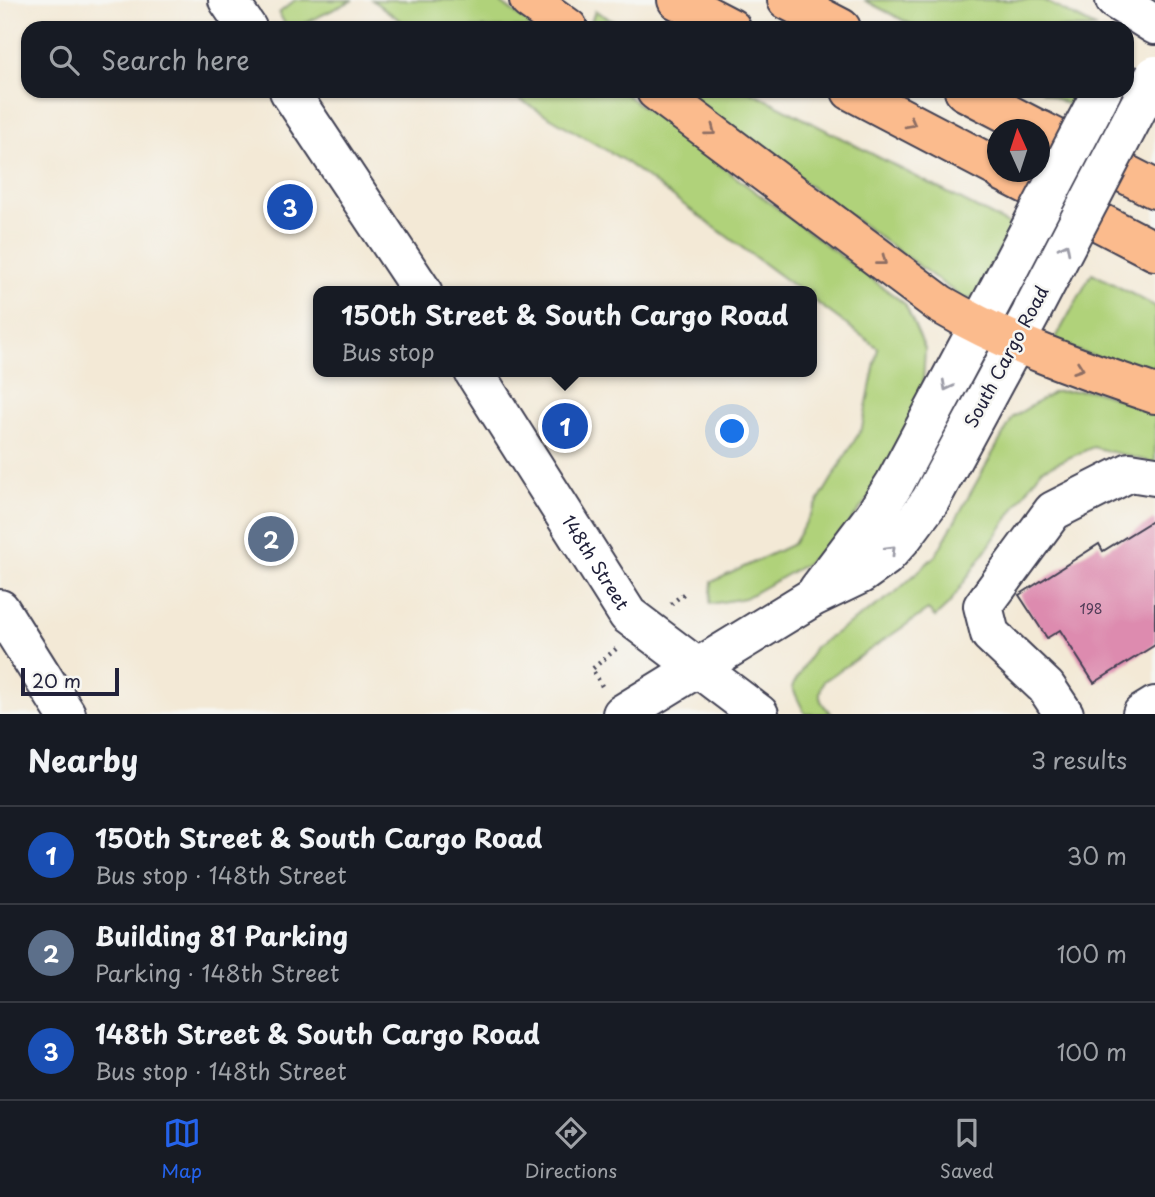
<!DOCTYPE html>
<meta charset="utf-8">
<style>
body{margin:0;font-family:"Playpen Sans",sans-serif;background:#242831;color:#f1f3f6}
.compass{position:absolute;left:987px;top:119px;width:63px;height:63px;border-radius:50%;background:#171b24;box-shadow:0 2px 5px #0004;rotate:357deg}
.scale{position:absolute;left:21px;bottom:18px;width:98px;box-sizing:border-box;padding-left:7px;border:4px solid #22223b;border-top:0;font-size:19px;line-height:24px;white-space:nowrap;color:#22223b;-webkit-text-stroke:5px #f6f6f2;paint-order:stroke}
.you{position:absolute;left:733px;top:432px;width:24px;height:24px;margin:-18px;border:5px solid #fff;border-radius:50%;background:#1a73e8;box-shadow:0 0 0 10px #1a73e833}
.badge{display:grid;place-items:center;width:46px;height:46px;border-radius:50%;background:#2563eb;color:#fff;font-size:23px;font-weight:700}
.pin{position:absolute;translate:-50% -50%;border:4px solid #fff;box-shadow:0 2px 7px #0006}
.popup{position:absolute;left:313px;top:286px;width:504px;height:91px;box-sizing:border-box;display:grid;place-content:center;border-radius:14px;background:#171b24;filter:drop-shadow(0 2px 5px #0005);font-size:23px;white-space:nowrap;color:#9ea1a6}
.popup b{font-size:26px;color:#f1f3f6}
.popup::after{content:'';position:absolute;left:50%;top:100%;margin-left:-14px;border:14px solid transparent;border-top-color:#171b24}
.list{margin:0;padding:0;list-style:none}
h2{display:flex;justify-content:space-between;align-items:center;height:91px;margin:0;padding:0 28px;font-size:30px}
h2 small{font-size:23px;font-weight:400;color:#9ea1a6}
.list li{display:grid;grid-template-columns:46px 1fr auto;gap:21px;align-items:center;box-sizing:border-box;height:98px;padding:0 28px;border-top:2px solid #363941}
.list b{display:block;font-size:26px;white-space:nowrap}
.list p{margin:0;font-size:23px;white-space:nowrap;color:#9ea1a6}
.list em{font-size:23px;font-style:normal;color:#9ea1a6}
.icon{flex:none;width:38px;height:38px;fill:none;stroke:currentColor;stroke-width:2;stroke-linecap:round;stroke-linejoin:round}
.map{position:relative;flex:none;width:1155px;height:714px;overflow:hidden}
.search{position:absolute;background:#171b24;box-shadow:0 2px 5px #0004;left:21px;right:21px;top:21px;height:77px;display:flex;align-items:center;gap:18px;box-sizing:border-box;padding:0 24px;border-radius:21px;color:#9ea1a6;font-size:26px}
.sheet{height:385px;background:#171b24}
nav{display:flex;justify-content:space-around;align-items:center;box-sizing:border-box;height:98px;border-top:2px solid #363941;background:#171b24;font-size:19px;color:#9ea1a6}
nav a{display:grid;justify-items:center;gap:4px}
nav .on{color:#2563eb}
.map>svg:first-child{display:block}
.green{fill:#b0d27a;stroke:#697a5a;stroke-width:2}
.building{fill:#dd8baf}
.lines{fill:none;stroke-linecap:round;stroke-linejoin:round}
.minor-casing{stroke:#414052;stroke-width:42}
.highway-casing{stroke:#414052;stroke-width:42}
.path{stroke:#414052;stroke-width:4.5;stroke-dasharray:2 5;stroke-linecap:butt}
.minor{stroke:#fff;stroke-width:38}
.highway{stroke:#fbbb8d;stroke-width:38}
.minor-bridge-casing{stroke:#414052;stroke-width:42;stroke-linecap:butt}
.minor-bridge{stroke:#fff;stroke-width:38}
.oneway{stroke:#8e6e64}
.oneway2{stroke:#9c9ca7}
.labels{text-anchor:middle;stroke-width:5;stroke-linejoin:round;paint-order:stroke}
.number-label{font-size:14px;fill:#513c58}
.street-label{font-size:18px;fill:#22223b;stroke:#f6f6f2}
</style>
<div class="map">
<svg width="1155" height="714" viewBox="0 0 1155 714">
<rect width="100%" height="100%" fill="#f6f6f2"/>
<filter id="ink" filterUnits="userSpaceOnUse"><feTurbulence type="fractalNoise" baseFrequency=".0143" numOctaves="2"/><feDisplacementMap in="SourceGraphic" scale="14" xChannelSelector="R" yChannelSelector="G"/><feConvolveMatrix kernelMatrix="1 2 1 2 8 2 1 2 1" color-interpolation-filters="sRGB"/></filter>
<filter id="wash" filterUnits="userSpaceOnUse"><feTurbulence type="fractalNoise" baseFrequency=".00686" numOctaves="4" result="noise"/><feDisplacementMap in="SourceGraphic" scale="28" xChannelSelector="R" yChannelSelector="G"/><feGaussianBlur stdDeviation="1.57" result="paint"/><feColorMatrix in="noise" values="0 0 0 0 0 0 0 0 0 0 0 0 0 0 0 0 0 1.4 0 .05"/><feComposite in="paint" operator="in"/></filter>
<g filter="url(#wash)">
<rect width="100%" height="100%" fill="#f3e9d6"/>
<g class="green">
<polygon points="295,0 353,0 295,28 287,28 279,13"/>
<polygon points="372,0 497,0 535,28 411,28"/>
<polygon points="864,0 1043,0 1097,28 918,28"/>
<polygon points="595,11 627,28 594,28 590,25"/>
<polygon points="505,91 621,91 905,304 925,349 922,400 876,488 847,526 809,562 745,598 710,604 712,582 793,544 862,428 878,348 812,299 812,291 801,291 623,160"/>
<polygon points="680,91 750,91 1012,226 974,298 964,299"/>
<polygon points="1041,91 1084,91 1075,108"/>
<polygon points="1092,273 1155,306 1155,376 1053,343"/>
<path d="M1092,390L1155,411V463L1093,447L1041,470L949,604L935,617L928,610L824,681C816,697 820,703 832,714H805L792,687L815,647L895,593L936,555L1013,417L1054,392Z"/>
</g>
<g id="blocks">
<polygon class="building" points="1155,519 1155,645 1094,683 1060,630 1047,638 1019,595 1099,544 1103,551"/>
</g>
</g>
<g filter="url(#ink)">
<use href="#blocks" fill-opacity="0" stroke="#414052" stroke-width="2"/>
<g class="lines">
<g class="minor-casing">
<g id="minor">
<polyline points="228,0 247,28"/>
<polyline points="1115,0 1155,25"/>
<polyline points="289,91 422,291"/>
<path id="s1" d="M474,372L628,615L759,714"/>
<polyline points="818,590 874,516 895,483 998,290"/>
<polyline points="0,609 66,714"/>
<polyline points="622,714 813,597 861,574 885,557 903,537 930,501 1032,312"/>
<polyline points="1064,714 1046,687 990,634 983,606 1053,511 1130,472 1155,476"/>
<polyline points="1142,714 1155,706"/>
</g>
</g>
<g class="highway-casing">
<g id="highway">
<polyline points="529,0 568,28"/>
<polyline points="677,0 731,28"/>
<polyline points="787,0 841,28"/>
<path d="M656,91L940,304C1008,344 1081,369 1155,394"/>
<polyline points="851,91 998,168"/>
<polyline points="964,91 1039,130"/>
<polyline points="1040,130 1155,189"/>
<polyline points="1003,172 1155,251"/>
</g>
</g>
<g class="path">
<polyline points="671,604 687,591"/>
<polyline points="602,686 592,669 616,649"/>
</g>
<use href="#minor" class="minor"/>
<use href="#highway" class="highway"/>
<g class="minor-bridge-casing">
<g id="minor-bridge">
<polyline points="998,290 1102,91"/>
<polyline points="1033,309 1155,75"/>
</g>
</g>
<use href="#minor-bridge" class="minor-bridge"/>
</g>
<defs><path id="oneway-chevron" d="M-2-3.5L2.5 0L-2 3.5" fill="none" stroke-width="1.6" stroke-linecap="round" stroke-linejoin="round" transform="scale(1.75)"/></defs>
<g class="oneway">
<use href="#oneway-chevron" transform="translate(911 123) rotate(28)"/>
<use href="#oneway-chevron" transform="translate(711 131) rotate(37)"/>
<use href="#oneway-chevron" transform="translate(882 261) rotate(38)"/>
<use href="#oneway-chevron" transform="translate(1079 368) rotate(19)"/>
</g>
<g class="oneway2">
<use href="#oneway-chevron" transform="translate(1065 248) rotate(-63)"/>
<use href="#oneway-chevron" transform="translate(947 386) rotate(118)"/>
<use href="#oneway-chevron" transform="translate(891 550) rotate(-45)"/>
</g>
</g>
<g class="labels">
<g class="number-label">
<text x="1091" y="614">198</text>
</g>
<g class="street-label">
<text transform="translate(1007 357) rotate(-62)" y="6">South Cargo Road</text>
<text dy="6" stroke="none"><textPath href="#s1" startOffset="226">148th Street</textPath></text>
</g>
</g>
</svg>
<svg class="compass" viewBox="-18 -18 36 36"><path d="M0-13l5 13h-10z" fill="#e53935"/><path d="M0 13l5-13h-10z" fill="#9ea1a6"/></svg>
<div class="scale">20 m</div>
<div class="you"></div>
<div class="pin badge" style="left:565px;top:426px;background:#1a4fb4">1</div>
<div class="popup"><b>150th Street &amp; South Cargo Road</b>Bus stop</div>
<div class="pin badge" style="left:271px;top:539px;background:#5c6f8a">2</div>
<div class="pin badge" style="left:290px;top:207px;background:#1a4fb4">3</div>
<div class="search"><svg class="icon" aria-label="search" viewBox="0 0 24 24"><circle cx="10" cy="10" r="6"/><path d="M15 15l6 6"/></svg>Search here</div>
</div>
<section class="sheet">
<h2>Nearby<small>3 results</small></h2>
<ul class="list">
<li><span class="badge" style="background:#1a4fb4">1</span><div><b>150th Street &amp; South Cargo Road</b><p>Bus stop · 148th Street</p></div><em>30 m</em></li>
<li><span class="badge" style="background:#5c6f8a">2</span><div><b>Building 81 Parking</b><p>Parking · 148th Street</p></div><em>100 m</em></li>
<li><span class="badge" style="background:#1a4fb4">3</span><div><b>148th Street &amp; South Cargo Road</b><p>Bus stop · 148th Street</p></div><em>100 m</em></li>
</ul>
</section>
<nav>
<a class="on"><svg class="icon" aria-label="map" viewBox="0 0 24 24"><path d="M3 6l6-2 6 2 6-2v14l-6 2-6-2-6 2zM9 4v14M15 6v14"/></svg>Map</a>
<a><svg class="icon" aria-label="directions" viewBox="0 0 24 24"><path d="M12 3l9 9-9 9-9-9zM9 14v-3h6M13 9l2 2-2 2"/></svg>Directions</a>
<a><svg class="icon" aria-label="saved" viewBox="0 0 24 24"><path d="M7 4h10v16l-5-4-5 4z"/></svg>Saved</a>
</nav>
